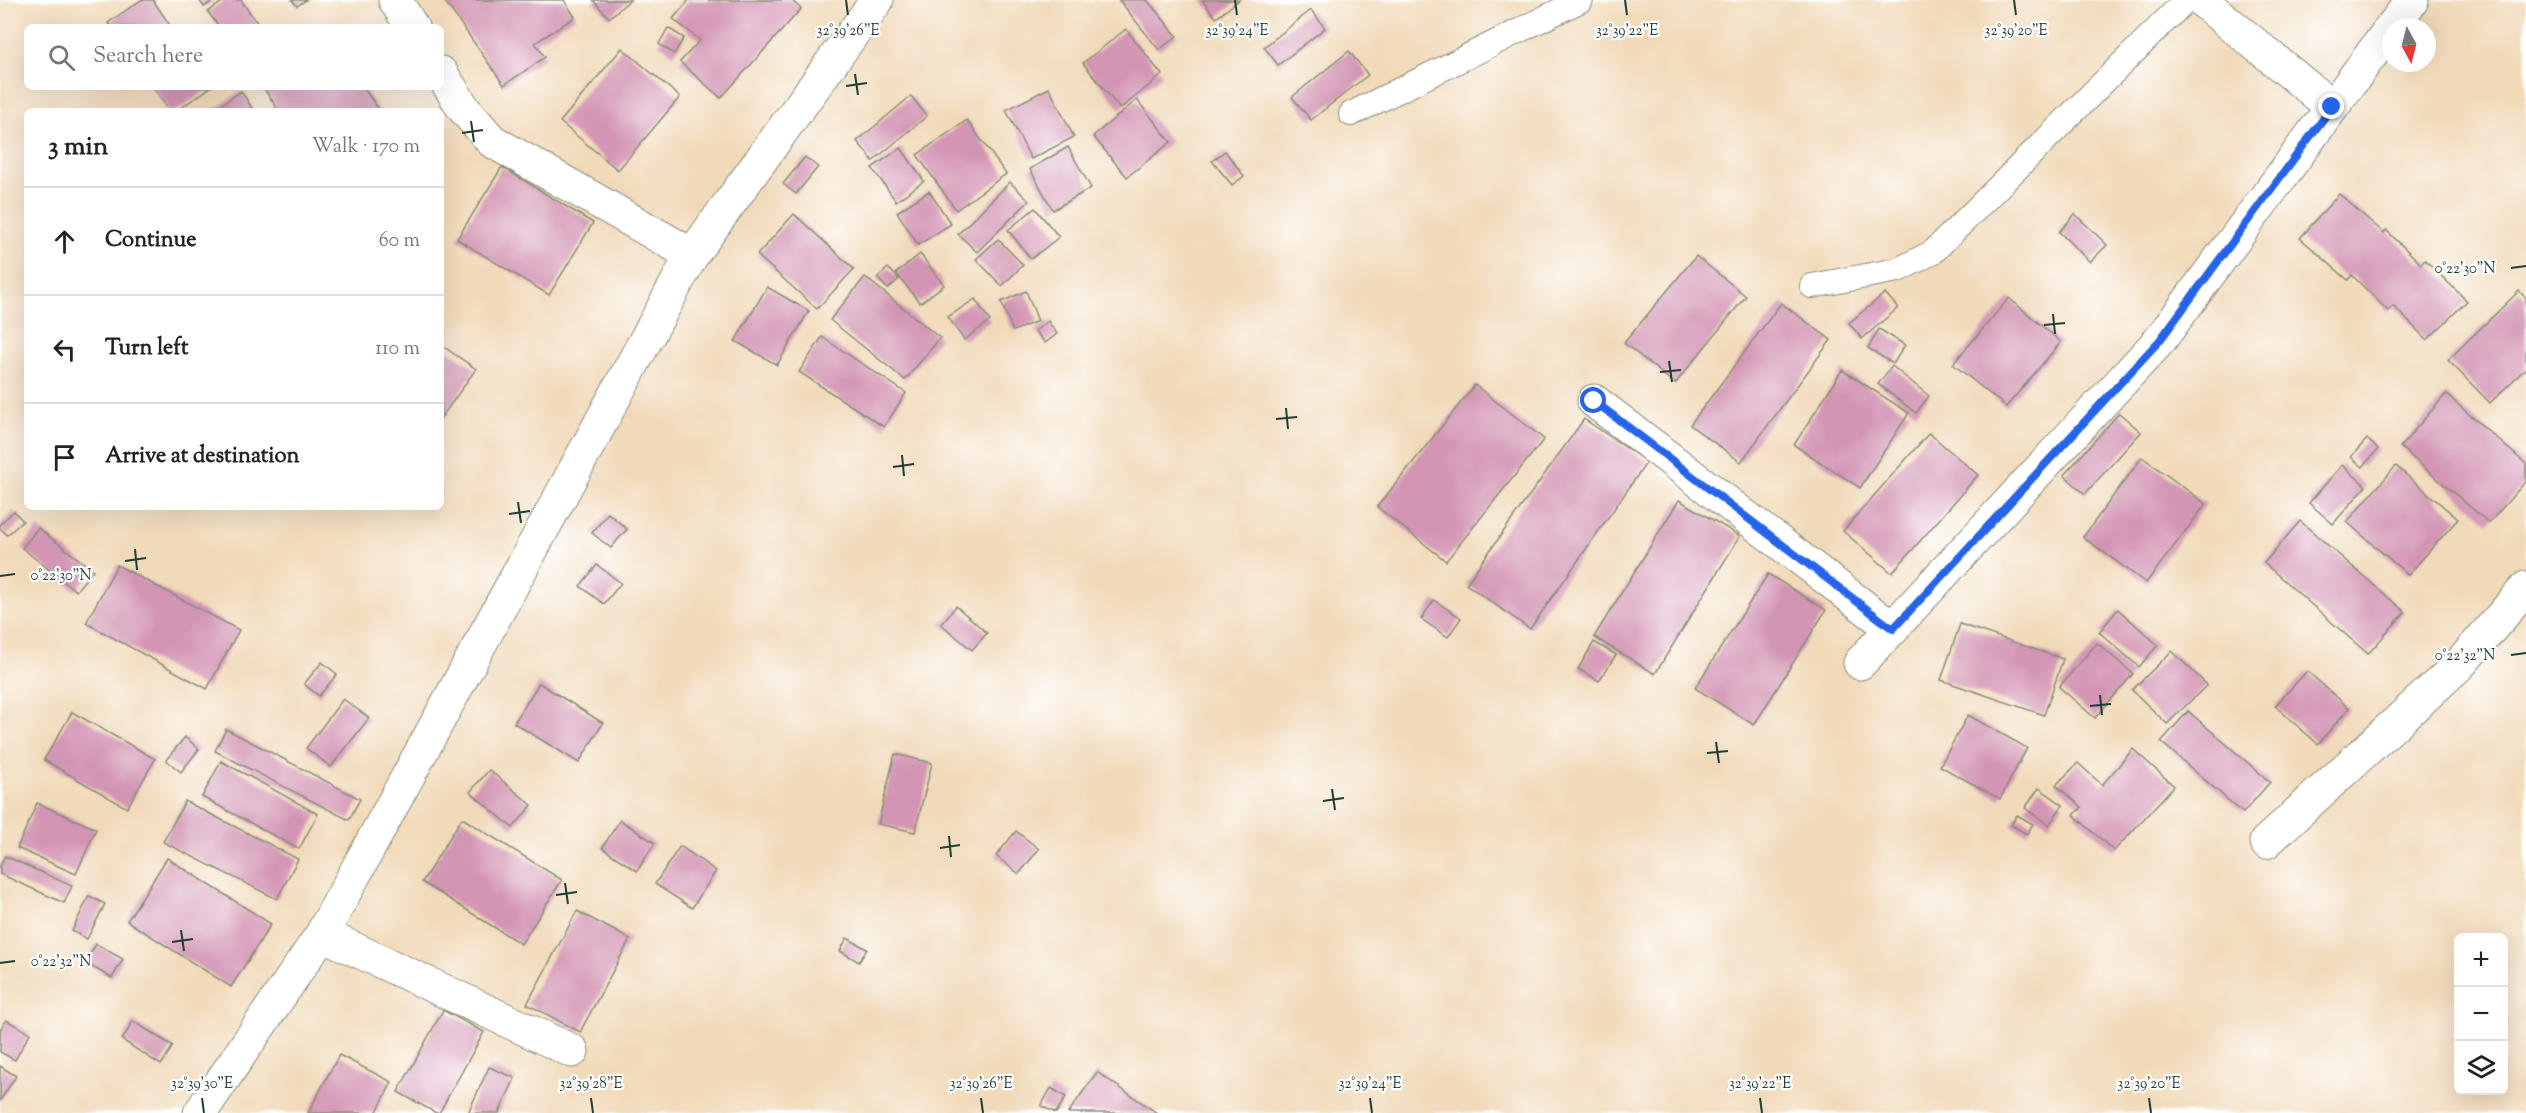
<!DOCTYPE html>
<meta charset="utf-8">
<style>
body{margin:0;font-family:"Sorts Mill Goudy",serif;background:#f2f2f2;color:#222}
.controls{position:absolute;right:18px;bottom:18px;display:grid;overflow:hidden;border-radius:9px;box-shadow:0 6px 24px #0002}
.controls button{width:54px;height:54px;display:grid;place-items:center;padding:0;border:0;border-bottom:2px solid #e0e0e0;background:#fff;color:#222;font:30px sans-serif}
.compass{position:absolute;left:2382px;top:18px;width:54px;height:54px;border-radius:50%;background:#fff;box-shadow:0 6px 24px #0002;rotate:173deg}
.stop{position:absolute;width:18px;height:18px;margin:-14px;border:4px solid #2563eb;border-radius:50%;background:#fff}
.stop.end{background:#2563eb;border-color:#fff;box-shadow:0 2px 6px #0008}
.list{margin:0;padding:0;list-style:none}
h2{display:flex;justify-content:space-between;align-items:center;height:78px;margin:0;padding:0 24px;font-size:26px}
h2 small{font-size:20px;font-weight:400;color:#767676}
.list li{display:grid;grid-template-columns:39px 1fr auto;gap:18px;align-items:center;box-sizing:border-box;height:108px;padding:0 24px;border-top:2px solid #e0e0e0}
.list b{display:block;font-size:22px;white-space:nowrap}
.list em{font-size:20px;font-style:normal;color:#767676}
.icon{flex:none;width:33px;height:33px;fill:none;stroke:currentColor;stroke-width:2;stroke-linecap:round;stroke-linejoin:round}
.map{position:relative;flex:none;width:2526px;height:1113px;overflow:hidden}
.search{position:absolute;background:#fff;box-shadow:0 6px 24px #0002;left:24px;top:24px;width:420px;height:66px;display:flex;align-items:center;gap:15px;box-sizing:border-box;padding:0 21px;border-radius:9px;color:#767676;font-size:22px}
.panel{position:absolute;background:#fff;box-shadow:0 6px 24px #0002;left:24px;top:108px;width:420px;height:402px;border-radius:9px}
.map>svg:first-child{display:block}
.building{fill:#d395b4}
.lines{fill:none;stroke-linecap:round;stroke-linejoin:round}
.service-casing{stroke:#888c77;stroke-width:26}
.minor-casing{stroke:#888c77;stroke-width:35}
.service{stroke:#fff;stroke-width:24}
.minor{stroke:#fff;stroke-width:33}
.route{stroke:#2563eb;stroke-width:8}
.ticks{fill:none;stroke:#1f3d34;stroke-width:2}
.ticks-label{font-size:15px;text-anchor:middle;fill:#1f3d34;stroke:#fff;stroke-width:4.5;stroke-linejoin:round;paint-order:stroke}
</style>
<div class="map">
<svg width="2526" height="1113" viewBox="0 0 2526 1113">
<rect width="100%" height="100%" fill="#fff"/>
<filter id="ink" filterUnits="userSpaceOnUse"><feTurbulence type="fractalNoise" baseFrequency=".0167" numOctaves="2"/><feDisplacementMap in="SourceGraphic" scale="12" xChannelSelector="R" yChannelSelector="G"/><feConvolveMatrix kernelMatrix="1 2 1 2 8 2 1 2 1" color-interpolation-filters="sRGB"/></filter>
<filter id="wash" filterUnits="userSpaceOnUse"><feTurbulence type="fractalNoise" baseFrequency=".008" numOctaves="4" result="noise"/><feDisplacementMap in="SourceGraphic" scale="24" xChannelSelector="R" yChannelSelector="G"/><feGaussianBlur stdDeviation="1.35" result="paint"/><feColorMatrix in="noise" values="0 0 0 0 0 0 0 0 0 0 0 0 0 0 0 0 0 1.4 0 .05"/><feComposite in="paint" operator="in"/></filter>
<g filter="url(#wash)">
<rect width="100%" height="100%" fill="#f1daba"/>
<g id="blocks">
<g class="building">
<polygon points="141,0 153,0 171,27 111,27 108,23"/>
<polygon points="199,0 215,0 204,7"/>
<polygon points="225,0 241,0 260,27 219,27 208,12"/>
<polygon points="292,0 306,0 297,6"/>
<polygon points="444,0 564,0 575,17 535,43 545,57 504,85"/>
<polygon points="593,0 630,0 609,18"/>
<polygon points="689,0 791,0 801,9 721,98 680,62 700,40 673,19"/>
<polygon points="1119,0 1147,0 1177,36 1159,50"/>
<polygon points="1202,0 1239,0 1216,18"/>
<polygon points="1311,10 1325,28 1278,65 1264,47"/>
<polygon points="668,28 684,38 674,54 659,44"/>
<polygon points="1126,29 1162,75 1120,109 1083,63"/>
<polygon points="622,48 680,97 618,170 560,122"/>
<polygon points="1349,51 1368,75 1311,120 1292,97"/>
<polygon points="153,87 211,87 176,111 170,111"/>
<polygon points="263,87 363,87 380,111 279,111"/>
<polygon points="1049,88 1074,137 1031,159 1006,110"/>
<polygon points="241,91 254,111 212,111"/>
<polygon points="911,96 927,116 873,161 857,141"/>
<polygon points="1137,100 1171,142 1127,177 1093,136"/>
<polygon points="967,120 1006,174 956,210 917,155"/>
<polygon points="1068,147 1091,188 1053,210 1030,169"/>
<polygon points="901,148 924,181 896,201 872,168"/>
<polygon points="1225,151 1244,176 1232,185 1212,161"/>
<polygon points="805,157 818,167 796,194 783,184"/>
<polygon points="502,167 593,223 549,295 457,239"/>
<polygon points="1010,182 1029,201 977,252 958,234"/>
<polygon points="929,191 951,224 918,245 897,212"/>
<polygon points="2339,194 2384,233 2386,230 2421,264 2425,260 2467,301 2427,340 2393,306 2388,311 2352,275 2348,280 2300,238"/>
<polygon points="1035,208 1059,237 1031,259 1008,230"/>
<polygon points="794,214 854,269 817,309 757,255"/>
<polygon points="2075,214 2107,245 2090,262 2059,232"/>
<polygon points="998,239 1023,265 1002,286 976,259"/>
<polygon points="920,254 944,285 920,303 896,273"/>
<polygon points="1696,256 1746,296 1675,384 1624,343"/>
<polygon points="888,268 899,279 888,289 877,278"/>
<polygon points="865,277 940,338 905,380 830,320"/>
<polygon points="767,287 809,311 777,365 735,341"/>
<polygon points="1026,291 1038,321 1013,331 1001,302"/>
<polygon points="2519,291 2526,298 2526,368 2490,403 2448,360"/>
<polygon points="1885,293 1898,308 1862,339 1849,323"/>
<polygon points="2009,298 2061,342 2006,407 1953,364"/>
<polygon points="975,299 990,321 964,340 948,317"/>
<polygon points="1781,303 1831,340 1741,462 1690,425"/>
<polygon points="1048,321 1057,334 1045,343 1035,331"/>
<polygon points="1879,329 1905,345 1893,364 1868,348"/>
<polygon points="822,337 906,393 884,427 799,372"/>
<polygon points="441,345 476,369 441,418"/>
<polygon points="1892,366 1929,396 1916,413 1878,384"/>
<polygon points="1842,370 1909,413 1860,488 1794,445"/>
<polygon points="1475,385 1544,439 1446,561 1377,507"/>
<polygon points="2446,394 2526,464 2526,481 2489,523 2400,447"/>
<polygon points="2119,413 2141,432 2085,494 2064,475"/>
<polygon points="1584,419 1647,462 1530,629 1466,584"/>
<polygon points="1929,433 1978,475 1892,573 1843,531"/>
<polygon points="2367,439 2378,449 2363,467 2351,457"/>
<polygon points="2142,457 2206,504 2146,583 2083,537"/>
<polygon points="2342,465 2366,486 2333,524 2309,503"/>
<polygon points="2396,466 2458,519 2408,575 2347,522"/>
<polygon points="1679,500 1740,536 1655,674 1594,637"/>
<polygon points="14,511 23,521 7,535 0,528 0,524"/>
<polygon points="608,513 627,529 611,548 592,533"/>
<polygon points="2300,521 2405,612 2368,654 2264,563"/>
<polygon points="38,528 93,570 76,591 22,548"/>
<polygon points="117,565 239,630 207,689 86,623"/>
<polygon points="597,565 621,583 604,604 580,586"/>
<polygon points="1768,574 1826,610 1754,725 1695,688"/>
<polygon points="1434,600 1461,618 1448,637 1421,619"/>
<polygon points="956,606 987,633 972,650 941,624"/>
<polygon points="2118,609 2158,645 2139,667 2099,632"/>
<polygon points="1960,624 2063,659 2044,715 1941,680"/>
<polygon points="1594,642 1616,655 1599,681 1578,669"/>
<polygon points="2097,643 2133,674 2095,718 2059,687"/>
<polygon points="2172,651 2207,685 2167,724 2132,690"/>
<polygon points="322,662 337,674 319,696 304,684"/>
<polygon points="2307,671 2349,708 2318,744 2275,706"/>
<polygon points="539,683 603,723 579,763 514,723"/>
<polygon points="343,699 369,718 331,767 306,748"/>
<polygon points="2188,711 2270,782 2243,813 2161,742"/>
<polygon points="72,712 155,759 127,808 44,760"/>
<polygon points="1968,715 2027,748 2000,799 1940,766"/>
<polygon points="226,729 360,799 349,820 215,751"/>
<polygon points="185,737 199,749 181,772 166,760"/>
<polygon points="2133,749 2174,786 2114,851 2074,815 2082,807 2056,785 2078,763 2102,785"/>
<polygon points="895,754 932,763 915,832 878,824"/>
<polygon points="221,761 318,814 299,849 202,797"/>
<polygon points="489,770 532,805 513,828 470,792"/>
<polygon points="2039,788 2063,805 2049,825 2025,808"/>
<polygon points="185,801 298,859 277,899 163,842"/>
<polygon points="37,803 96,829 76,874 17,848"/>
<polygon points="2017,815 2033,824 2027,834 2011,825"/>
<polygon points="462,818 562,880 521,944 422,882"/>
<polygon points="620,820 655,843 637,871 602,848"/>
<polygon points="1016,831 1039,849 1019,874 996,856"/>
<polygon points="680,846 716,871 692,908 655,884"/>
<polygon points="5,856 72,886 64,903 0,874 0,866"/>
<polygon points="167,858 271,924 231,987 127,921"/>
<polygon points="89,896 105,904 87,939 72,931"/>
<polygon points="577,911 630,939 580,1032 527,1004"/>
<polygon points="847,938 867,949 859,962 840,951"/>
<polygon points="96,944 123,959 112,978 85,963"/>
<polygon points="443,1010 484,1032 439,1113 436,1113 398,1092"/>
<polygon points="6,1020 30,1033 15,1060 0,1052 0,1030"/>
<polygon points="133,1021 173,1046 161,1065 122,1040"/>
<polygon points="339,1055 392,1082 376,1113 308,1113"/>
<polygon points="0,1066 16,1076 0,1101"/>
<polygon points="489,1067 515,1078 499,1113 468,1113"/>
<polygon points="1097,1072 1157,1113 1068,1113"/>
<polygon points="1051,1088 1066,1097 1056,1113 1041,1106"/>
</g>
</g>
</g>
<g filter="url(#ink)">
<use href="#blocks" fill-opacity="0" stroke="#888c77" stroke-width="1.5"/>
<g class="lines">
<g class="service-casing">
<g id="service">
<polyline points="1351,114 1581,0"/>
<polyline points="1812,286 1898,270 1933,252 2186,0"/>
</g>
</g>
<g class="minor-casing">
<g id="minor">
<polyline points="395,0 412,27"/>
<polyline points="2201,0 2332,107"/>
<polyline points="2392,27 2412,0"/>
<polyline points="441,73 464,109 492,141 692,255"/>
<polyline points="1594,401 1893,629"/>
<polyline points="1860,663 2160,340 2391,28"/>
<polyline points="2266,842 2460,664 2526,588"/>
<polyline points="322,934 572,1051"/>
<polyline points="200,1113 322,934 692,255 877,0"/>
</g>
</g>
<use href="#service" class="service"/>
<use href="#minor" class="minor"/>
</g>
</g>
<g class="lines" filter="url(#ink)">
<polyline class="route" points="1594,401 1893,629 2160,340 2332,107"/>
</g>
<path class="ticks" d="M846,0L848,15M1235,0L1237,15M1625,0L1627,15M2014,0L2016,15M855,74L858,95M846,86L867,83M471,121L474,142M462,133L483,130M2511,268L2526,266M2053,314L2055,334M2044,325L2065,323M1669,361L1672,382M1660,372L1681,370M1286,408L1288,429M1276,419L1297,417M902,455L904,476M893,467L914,464M518,502L521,523M509,514L530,511M135,549L137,570M125,561L146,558M0,576L15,574M2511,655L2526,653M2100,695L2102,715M2090,706L2111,704M1716,742L1719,763M1707,753L1728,751M1332,789L1335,810M1323,801L1344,798M949,836L951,857M940,848L960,845M565,883L568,904M556,895L577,892M181,930L184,951M172,942L193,939M0,963L15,961M202,1098L204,1113M591,1098L593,1113M981,1098L983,1113M1370,1098L1372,1113M1760,1098L1762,1113M2149,1098L2151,1113"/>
<g class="ticks-label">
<text x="848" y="35">32°39'26"E</text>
<text x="1237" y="35">32°39'24"E</text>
<text x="1627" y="35">32°39'22"E</text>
<text x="2016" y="35">32°39'20"E</text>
<text x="2465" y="273">0°22'30"N</text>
<text x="61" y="580">0°22'30"N</text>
<text x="2465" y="660">0°22'32"N</text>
<text x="61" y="966">0°22'32"N</text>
<text x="202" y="1088">32°39'30"E</text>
<text x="591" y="1088">32°39'28"E</text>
<text x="981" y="1088">32°39'26"E</text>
<text x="1370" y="1088">32°39'24"E</text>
<text x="1760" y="1088">32°39'22"E</text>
<text x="2149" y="1088">32°39'20"E</text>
</g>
</svg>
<div class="controls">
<button>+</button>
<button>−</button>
<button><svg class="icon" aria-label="layers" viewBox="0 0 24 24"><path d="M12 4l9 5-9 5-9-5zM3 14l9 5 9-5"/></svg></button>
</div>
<svg class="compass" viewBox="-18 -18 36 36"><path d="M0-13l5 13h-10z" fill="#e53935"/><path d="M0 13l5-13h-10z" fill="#767676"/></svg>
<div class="stop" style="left:1594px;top:401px"></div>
<div class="stop end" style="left:2332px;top:107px"></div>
<div class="search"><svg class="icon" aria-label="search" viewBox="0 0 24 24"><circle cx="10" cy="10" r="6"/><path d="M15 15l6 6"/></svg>Search here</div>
<section class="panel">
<h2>3 min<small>Walk · 170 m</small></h2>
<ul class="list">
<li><svg class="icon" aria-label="ahead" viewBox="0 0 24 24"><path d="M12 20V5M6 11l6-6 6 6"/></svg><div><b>Continue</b></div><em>60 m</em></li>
<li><svg class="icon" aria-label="left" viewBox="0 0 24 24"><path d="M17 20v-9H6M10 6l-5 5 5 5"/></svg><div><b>Turn left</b></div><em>110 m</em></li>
<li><svg class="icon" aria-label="arrive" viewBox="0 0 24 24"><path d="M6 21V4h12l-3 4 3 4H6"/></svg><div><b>Arrive at destination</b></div></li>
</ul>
</section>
</div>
